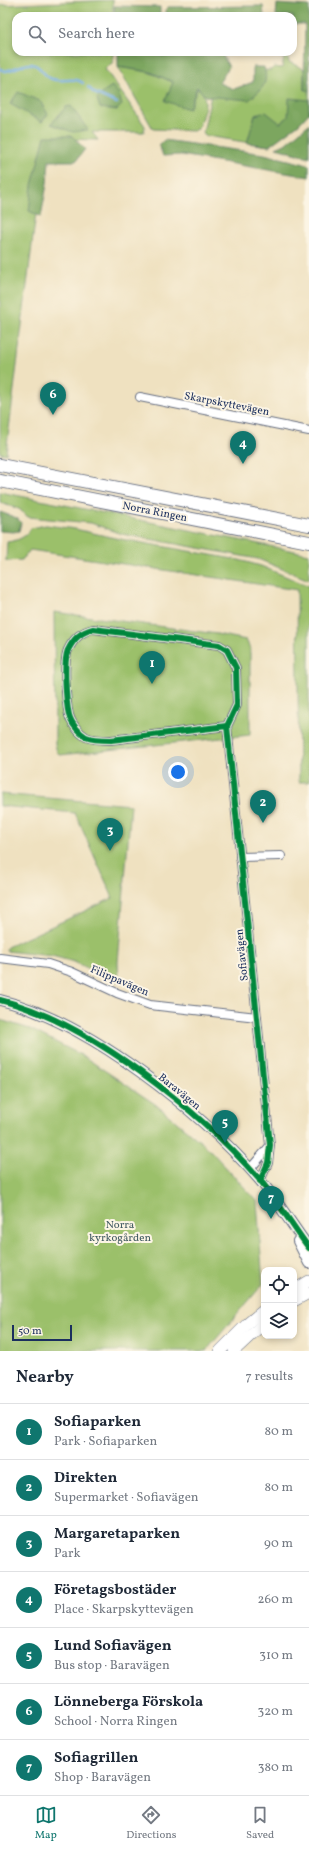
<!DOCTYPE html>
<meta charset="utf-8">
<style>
body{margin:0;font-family:Vollkorn,serif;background:#f6f6f7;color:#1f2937}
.controls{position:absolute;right:12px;bottom:12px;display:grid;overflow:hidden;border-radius:8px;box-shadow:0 2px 6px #0003}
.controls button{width:36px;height:36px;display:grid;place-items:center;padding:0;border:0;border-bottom:1px solid #e0e1e3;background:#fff;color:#1f2937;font:20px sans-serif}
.scale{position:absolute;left:12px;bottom:10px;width:60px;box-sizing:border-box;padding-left:4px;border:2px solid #1b2f5e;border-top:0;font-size:11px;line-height:14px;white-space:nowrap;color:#1b2f5e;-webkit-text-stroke:3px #fcf5e5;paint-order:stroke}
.you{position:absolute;left:178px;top:772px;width:14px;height:14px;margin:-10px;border:3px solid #fff;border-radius:50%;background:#1a73e8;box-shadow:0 0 0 6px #1a73e833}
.badge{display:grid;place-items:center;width:26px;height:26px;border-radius:50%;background:#0f766e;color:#fff;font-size:13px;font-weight:700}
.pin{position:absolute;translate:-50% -33px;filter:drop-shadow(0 1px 2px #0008)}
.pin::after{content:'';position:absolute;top:21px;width:14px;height:12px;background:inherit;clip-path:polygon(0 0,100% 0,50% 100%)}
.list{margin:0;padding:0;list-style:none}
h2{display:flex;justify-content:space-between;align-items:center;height:52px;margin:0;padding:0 16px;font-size:17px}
h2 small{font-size:13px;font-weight:400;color:#747a83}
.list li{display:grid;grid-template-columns:26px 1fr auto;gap:12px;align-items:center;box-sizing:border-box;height:56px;padding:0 16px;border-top:1px solid #e0e1e3}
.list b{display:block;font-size:15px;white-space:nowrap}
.list p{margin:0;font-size:13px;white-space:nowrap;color:#747a83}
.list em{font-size:13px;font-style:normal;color:#747a83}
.icon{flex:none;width:22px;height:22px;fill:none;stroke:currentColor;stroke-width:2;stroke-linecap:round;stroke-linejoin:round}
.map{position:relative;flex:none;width:309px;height:1351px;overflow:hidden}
.search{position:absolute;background:#fff;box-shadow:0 2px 6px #0003;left:12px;right:12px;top:12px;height:44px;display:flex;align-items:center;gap:10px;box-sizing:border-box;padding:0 14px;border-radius:12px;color:#747a83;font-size:15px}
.sheet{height:444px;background:#fff}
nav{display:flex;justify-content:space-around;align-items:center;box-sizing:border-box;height:56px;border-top:1px solid #e0e1e3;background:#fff;font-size:11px;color:#747a83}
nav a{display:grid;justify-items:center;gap:2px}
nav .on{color:#0f766e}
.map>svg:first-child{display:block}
.green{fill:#9bc06b;stroke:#5b7864}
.forest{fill:#7ca65f;stroke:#4c6a5e}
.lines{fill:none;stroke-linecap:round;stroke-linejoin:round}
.stream{stroke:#72ace2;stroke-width:2.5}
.minor-casing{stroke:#656d80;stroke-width:10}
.tertiary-casing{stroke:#656d80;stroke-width:12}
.secondary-casing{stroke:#656d80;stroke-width:12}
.primary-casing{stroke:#656d80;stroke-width:14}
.minor{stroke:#fff;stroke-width:8}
.tertiary{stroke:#fff;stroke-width:10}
.secondary{stroke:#fff;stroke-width:11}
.primary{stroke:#fff;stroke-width:12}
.cycleway-casing{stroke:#fcf5e5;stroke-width:8}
.cycleway{stroke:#00873e;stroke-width:6}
.labels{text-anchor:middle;stroke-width:4;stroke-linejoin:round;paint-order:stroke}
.street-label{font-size:11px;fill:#1b2f5e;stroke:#fcf5e5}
.park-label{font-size:11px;fill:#415a62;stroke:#fcf5e5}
</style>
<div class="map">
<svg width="309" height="1351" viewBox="0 0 309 1351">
<rect width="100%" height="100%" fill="#fcf5e5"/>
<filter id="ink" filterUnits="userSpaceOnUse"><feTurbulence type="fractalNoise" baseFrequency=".025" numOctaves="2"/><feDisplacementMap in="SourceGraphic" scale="8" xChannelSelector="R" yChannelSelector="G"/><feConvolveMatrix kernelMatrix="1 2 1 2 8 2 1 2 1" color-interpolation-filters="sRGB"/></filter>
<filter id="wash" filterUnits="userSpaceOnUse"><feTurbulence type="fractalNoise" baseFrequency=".012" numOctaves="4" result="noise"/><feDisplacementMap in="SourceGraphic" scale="16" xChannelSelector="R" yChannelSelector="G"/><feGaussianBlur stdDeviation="0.9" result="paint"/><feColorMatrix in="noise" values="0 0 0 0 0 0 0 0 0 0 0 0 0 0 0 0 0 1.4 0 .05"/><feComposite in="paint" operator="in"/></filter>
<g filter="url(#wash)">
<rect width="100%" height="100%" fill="#efe1c0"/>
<g class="green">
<polygon points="113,0 113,16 16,16 16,52 113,52 113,62 105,69 145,126 144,132 92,132 98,140 62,139 45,141 7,445 6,454 0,453 0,5"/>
<polygon points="126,52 192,52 193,61"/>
<polygon points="280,53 287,55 289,62 304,69 304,89 309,91 309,113 269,146 207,136 203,133 212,91 254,90 255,71 271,70 274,67 282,68 284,58 280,57"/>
<path d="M118,67L148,72L173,82L189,109L198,87C211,102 203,111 198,129L193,131L153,129Z"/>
<polygon points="0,492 309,554 309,580 258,559 122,534 91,523 28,517 19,509 0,503"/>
<path d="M46,525L75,529L115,538L239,560L261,566L309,586V782H299L297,590L30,550L22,560L6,561L7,542C19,540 25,538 31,528Z"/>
<polygon points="54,612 217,634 246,640 250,648 250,735 60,755 57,752 55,744"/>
<polygon points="0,794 131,805 118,962 119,981 115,981 74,962 52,956 6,951 7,947 113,898 75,813 0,806"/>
<polygon points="0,1020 30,1029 83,1056 155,1104 208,1148 257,1201 263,1284 206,1351 0,1351"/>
</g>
<g class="forest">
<polygon points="277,4 309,6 309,91 304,89 305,24 293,24 293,16 276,16"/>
<polygon points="114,6 160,7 160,16 115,16"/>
<polygon points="263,6 264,16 166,16 166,9 168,7"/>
<path d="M118,52H146L161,56L204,55L209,52H221L229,67L219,83L234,89L253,82V67H264C269,84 262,89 249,100L205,96L197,87L189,109L165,101L173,82L150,72L118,67Z"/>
<polygon points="112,86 119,94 122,105 117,110 100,108 97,99 103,92"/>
<polygon points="18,92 40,101 48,114 42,122 10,104"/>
<polygon points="289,98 309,100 309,113 299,124 269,146 247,143 255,115 266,112 280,123 288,117"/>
<polygon points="71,106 88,130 73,132 51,124 66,107"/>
<polygon points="309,124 309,157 276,148 285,144"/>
<polygon points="45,136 72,136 85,149 76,161 49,161 47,184 41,217 29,211 32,185"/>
<polygon points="164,140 264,154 309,165 309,177 181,155 163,156 159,145"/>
<polygon points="0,512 17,518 21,523 19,531 13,532 0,531"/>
</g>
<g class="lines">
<g class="stream">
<path d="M0,69L5,71C14,70 23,63 32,64C42,66 43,76 52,79C62,83 73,76 83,83"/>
<polyline points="88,87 94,93 117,103"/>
</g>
</g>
</g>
<g filter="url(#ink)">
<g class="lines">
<g class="minor-casing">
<g id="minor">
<polyline points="140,397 309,431"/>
<path d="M93,629L219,645L227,650L236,668L237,705L227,726L111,740C103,740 93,740 86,737C79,733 71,723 69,715C66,702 63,662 68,650C74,638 81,632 93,629Z"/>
<polyline points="227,726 270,1145 268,1163 260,1181"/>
<polyline points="240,857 281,856"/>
<polyline points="0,958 48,964 72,972 117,993 150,1005 257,1017"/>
<polyline points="250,1169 269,1147"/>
</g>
</g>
<g class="tertiary-casing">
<g id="tertiary">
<path d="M0,1000C88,1021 200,1111 259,1179C277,1200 292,1225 309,1248"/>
<polyline points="298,1241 309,1263"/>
</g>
</g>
<g class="secondary-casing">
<g id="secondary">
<polyline points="294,1290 309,1281"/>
<polyline points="294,1301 309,1293"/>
<polyline points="220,1351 248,1323 264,1310"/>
<polyline points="234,1351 264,1323"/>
</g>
</g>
<g class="primary-casing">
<g id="primary">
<polyline points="0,465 309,525"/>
<polyline points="0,481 309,542"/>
</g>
</g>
<use href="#minor" class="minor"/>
<use href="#tertiary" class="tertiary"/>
<use href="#secondary" class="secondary"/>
<use href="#primary" class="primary"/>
<g class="cycleway-casing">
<g id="cycleway">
<path d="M93,629L219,645L227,650L236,668L237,705L227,726L111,740C103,740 93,740 86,737C79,733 71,723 69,715C66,702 63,662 68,650C74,638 81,632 93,629Z"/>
<polyline points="227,726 270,1145 268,1163 260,1181"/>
<path d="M0,1000C88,1021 200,1111 259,1179C277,1200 292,1225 309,1248"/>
</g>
</g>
<use href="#cycleway" class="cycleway"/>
</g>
</g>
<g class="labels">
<g class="street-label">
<text transform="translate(227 403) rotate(11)" y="4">Skarpskyttevägen</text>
<text transform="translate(155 511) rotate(11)" y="4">Norra Ringen</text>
<text transform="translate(241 955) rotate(-96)" y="4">Sofiavägen</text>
<text transform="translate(120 980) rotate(23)" y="4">Filippavägen</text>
<text transform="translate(180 1091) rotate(39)" y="4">Baravägen</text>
</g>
<g class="park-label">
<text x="120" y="1228">Norra<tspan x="120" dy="13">kyrkogården</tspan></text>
</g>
</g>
</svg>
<div class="controls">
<button><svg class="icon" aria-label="locate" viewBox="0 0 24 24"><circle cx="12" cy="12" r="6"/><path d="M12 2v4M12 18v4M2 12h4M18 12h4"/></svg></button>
<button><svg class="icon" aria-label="layers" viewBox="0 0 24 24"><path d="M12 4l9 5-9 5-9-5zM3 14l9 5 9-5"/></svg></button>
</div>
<div class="scale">50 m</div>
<div class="you"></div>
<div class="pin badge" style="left:152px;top:684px">1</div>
<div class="pin badge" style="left:263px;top:823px">2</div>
<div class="pin badge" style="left:110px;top:851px">3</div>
<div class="pin badge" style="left:243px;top:464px">4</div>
<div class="pin badge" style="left:225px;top:1143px">5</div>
<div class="pin badge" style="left:53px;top:415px">6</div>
<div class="pin badge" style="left:271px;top:1219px">7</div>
<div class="search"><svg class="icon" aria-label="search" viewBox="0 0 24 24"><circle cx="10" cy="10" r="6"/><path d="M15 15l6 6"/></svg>Search here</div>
</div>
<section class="sheet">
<h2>Nearby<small>7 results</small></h2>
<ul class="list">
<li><span class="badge">1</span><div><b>Sofiaparken</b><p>Park · Sofiaparken</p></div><em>80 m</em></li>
<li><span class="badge">2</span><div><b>Direkten</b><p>Supermarket · Sofiavägen</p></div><em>80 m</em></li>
<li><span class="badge">3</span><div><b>Margaretaparken</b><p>Park</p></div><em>90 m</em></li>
<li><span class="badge">4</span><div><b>Företagsbostäder</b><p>Place · Skarpskyttevägen</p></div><em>260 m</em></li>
<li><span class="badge">5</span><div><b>Lund Sofiavägen</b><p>Bus stop · Baravägen</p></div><em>310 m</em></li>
<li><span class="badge">6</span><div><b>Lönneberga Förskola</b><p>School · Norra Ringen</p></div><em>320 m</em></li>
<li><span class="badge">7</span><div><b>Sofiagrillen</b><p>Shop · Baravägen</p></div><em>380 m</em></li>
</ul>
</section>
<nav>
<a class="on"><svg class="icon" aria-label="map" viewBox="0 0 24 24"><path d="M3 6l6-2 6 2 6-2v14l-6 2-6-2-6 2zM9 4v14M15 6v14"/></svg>Map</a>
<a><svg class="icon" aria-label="directions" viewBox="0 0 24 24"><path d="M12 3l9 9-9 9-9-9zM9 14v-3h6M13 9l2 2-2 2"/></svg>Directions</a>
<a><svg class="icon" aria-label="saved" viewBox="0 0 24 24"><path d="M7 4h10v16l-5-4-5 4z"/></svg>Saved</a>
</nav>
